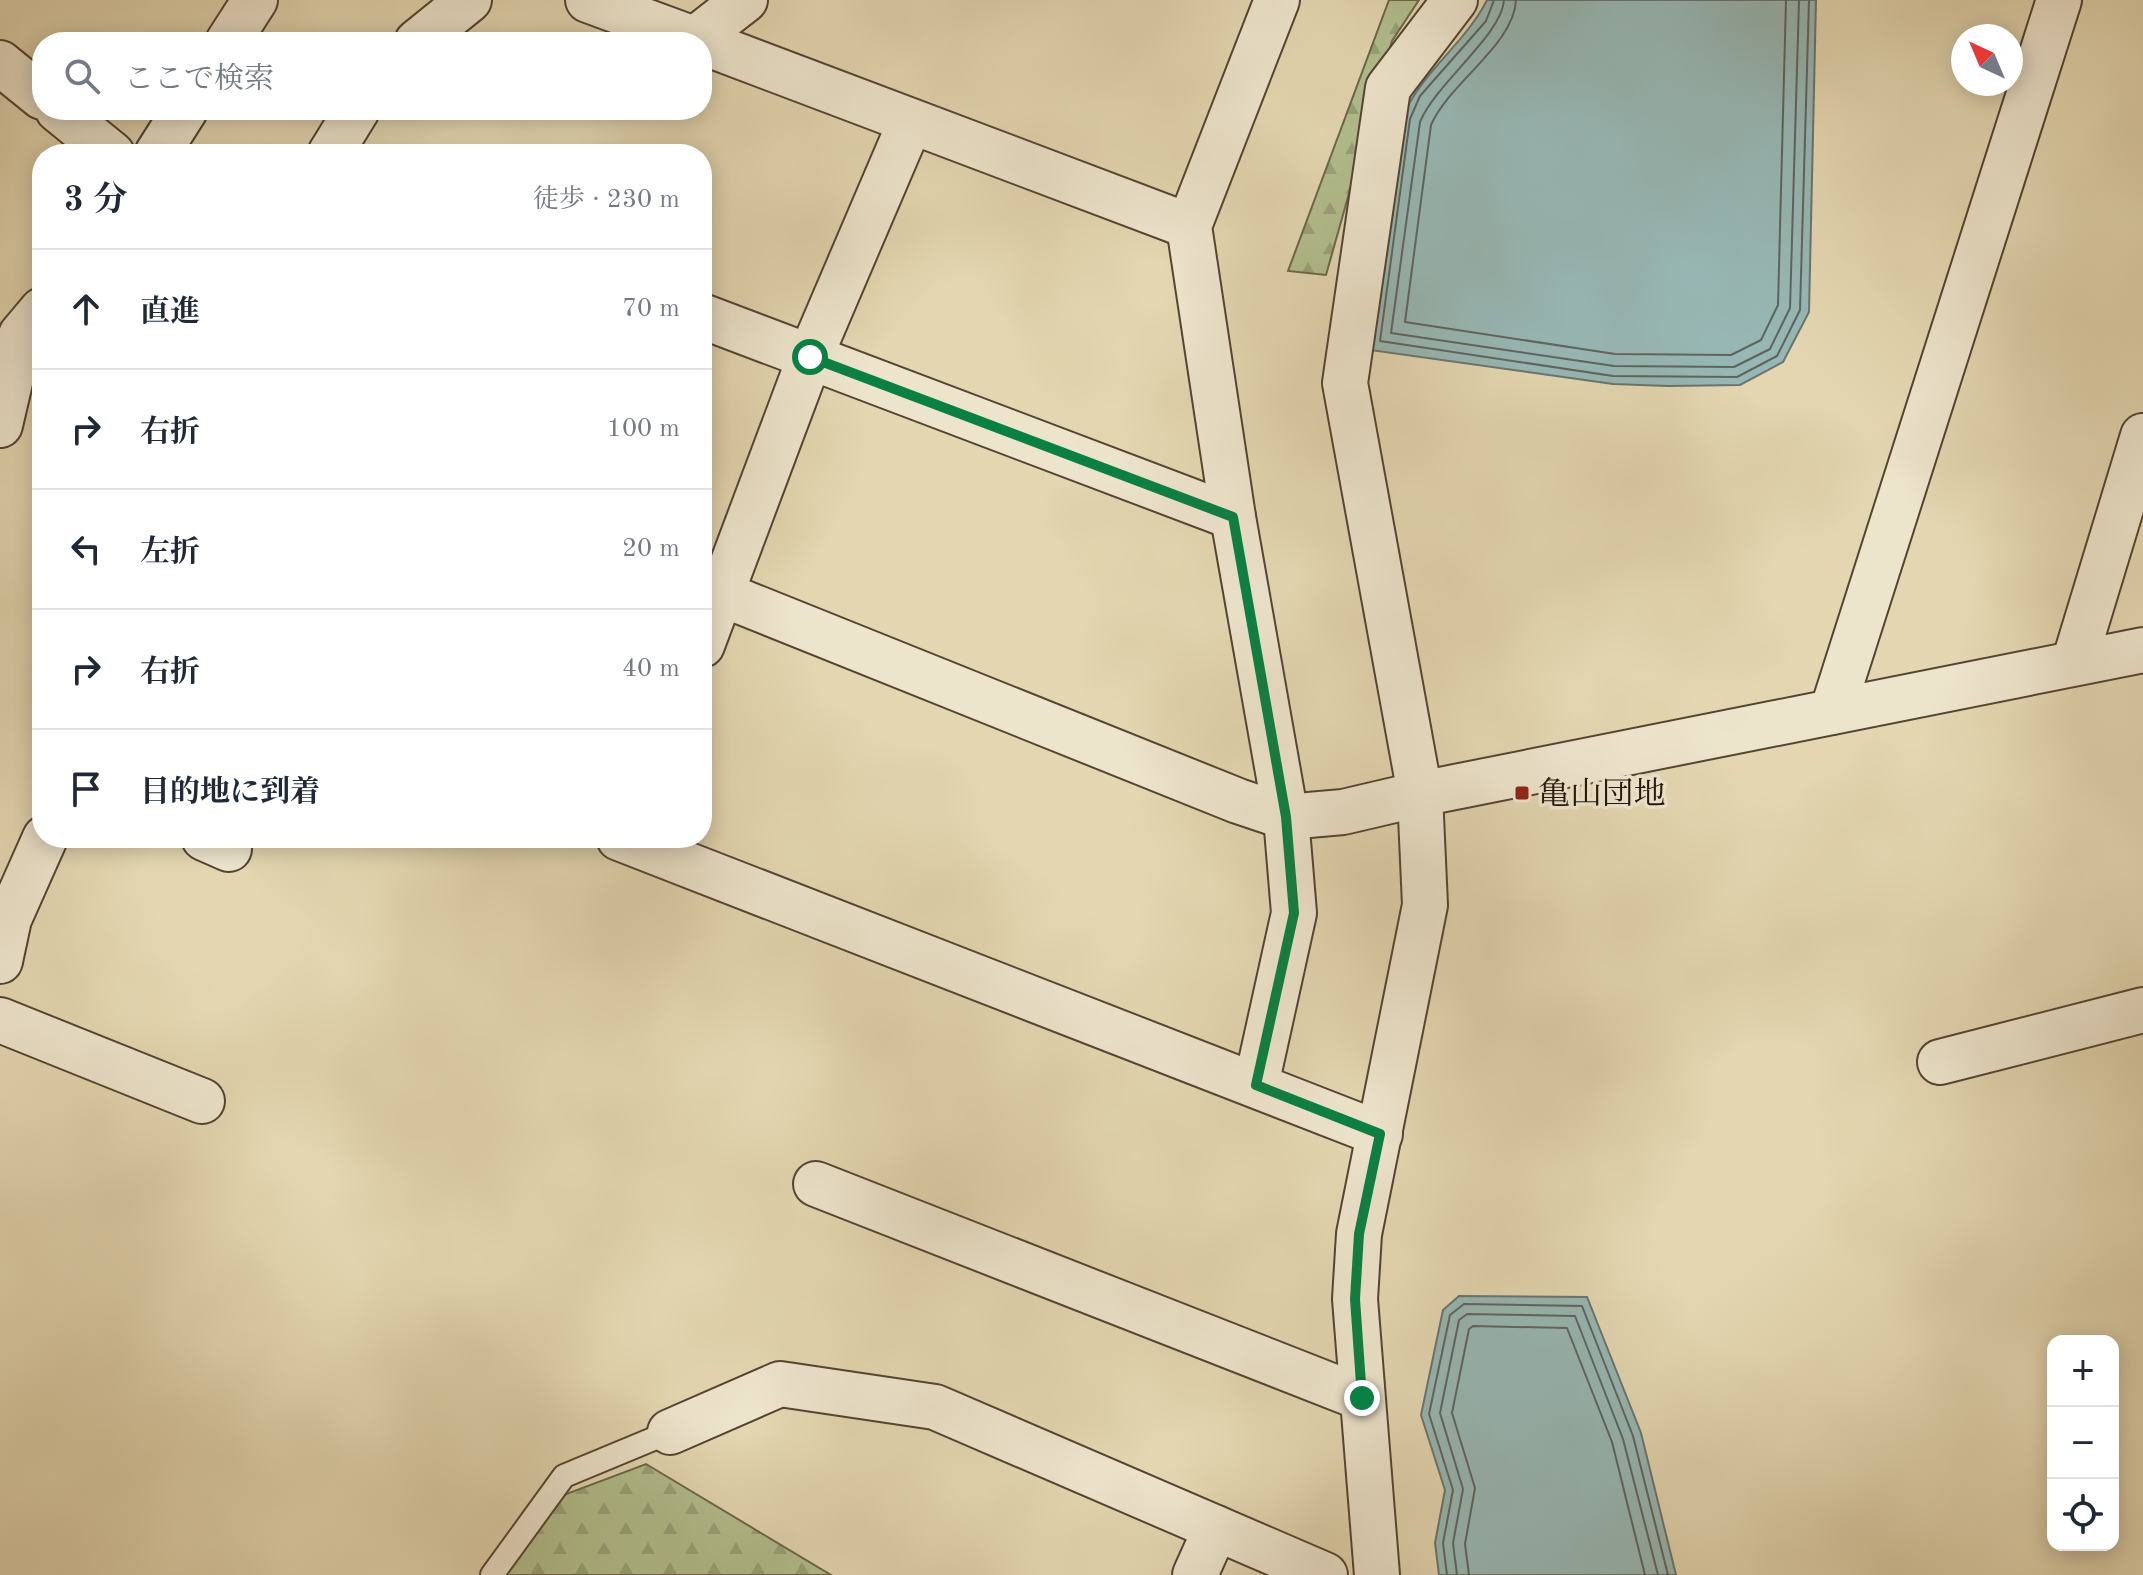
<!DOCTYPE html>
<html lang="ja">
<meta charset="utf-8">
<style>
body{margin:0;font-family:"Old Standard TT","Noto Serif JP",serif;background:#f2f2f3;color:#1f2937}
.controls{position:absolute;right:24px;bottom:24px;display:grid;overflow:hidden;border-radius:16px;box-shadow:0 4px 20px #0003}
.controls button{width:72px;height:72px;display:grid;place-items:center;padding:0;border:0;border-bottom:2px solid #e0e1e3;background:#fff;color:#1f2937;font:40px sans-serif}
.compass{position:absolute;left:1951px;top:24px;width:72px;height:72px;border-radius:50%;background:#fff;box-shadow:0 4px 20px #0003;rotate:316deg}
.stop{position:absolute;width:24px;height:24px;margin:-18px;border:6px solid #0b8043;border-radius:50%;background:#fff}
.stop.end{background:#0b8043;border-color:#fff;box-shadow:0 2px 8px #0008}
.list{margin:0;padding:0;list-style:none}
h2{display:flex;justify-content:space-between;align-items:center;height:104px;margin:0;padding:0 32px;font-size:34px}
h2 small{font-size:26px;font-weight:400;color:#747a83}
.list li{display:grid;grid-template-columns:52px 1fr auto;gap:24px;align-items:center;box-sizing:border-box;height:120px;padding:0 32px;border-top:2px solid #e0e1e3}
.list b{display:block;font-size:30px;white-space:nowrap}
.list em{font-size:26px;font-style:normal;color:#747a83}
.icon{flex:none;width:44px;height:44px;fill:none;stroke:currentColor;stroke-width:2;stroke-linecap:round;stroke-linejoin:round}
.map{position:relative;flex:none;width:2143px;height:1575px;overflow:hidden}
.search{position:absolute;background:#fff;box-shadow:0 4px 20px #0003;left:32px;top:32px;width:680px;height:88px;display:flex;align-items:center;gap:20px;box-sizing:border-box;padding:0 28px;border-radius:32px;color:#747a83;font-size:30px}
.panel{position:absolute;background:#fff;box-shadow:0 4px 20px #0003;left:32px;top:144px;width:680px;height:704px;border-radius:32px}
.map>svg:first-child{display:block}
.forest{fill:url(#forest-firs);stroke:#6b684b;stroke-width:2}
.water{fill:#97b7b4;stroke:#697570;stroke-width:2}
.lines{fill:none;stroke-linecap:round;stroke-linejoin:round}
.shore{stroke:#5e655e;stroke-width:2}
.service-casing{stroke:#544433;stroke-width:26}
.minor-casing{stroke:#544433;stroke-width:48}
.tertiary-casing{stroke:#544433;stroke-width:48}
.service{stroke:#ede4cc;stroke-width:22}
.minor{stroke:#ede4cc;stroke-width:44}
.tertiary{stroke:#ede4cc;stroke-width:44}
.route{stroke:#0b8043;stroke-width:10}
.poi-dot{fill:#8f2418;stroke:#ede4cc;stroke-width:3}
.labels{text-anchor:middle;stroke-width:7;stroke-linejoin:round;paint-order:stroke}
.poi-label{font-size:32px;fill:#241309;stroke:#ede4cc;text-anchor:start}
</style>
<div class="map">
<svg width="2143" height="1575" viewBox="0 0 2143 1575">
<defs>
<pattern id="forest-firs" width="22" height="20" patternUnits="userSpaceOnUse" patternTransform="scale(2)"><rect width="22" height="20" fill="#b2be8d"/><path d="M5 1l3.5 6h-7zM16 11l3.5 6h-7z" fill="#99a278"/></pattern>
</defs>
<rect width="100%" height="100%" fill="#e3d6b0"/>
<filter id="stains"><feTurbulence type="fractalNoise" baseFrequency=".0025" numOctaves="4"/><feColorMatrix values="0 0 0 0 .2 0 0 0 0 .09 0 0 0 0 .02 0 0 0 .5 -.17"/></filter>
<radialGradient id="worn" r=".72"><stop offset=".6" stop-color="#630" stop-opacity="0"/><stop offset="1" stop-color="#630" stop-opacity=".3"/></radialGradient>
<g class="forest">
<polygon points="1389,0 1419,0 1392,41 1326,275 1288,271"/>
<polygon points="646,1464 831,1575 503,1575 553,1499"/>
</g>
<g class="water">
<path d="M1487,0H1816L1809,312L1783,362L1740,385L1668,386L1613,384L1370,350L1402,118C1421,72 1465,44 1487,0Z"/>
<polygon points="1459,1296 1587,1297 1641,1433 1676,1575 1439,1575 1435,1543 1445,1490 1421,1415 1443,1310"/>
</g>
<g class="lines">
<g class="shore">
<polyline points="1494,0 1486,21 1420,96 1410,119 1380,341 1613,376 1737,377 1777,356 1800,310 1809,0"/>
<path d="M1504,0C1502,35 1436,83 1420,122L1391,333L1614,366L1734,367L1770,349L1790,308L1799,0"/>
<path d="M1516,0C1514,45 1449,83 1431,125L1405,322L1615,354L1731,355L1761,340L1778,305L1786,0"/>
<polyline points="1447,1575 1443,1543 1453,1490 1429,1414 1450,1315 1464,1304 1582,1306 1633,1436 1668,1575"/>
<polyline points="1457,1575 1453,1543 1463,1489 1440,1413 1459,1320 1467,1314 1575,1316 1623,1439 1658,1575"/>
<polyline points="1469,1575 1465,1544 1475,1488 1452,1413 1469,1329 1473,1326 1567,1328 1612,1442 1645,1575"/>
</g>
<g class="service-casing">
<polyline id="service" points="492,1575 564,1476 670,1432"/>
</g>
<g class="minor-casing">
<g id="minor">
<polyline points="588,0 702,42"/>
<polyline points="695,39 745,0"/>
<polyline points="228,42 255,0"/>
<polyline points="417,42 469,0"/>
<polyline points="702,42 1189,226"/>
<polyline points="0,63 42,97"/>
<polyline points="58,110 112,154"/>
<polyline points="157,154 185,110"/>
<polyline points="330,154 357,110"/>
<polyline points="702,316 1233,517"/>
<polyline points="0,425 21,335 42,310"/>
<polyline points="702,586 1238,801 1286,817 1343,812 1420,794 1345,383 1388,88 1455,0"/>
<polyline points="702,645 810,357 910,123"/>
<polyline points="2074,663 2143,436"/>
<polyline points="1832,712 2059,0"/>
<polyline points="204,838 229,849"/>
<polyline points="619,838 1380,1134"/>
<polyline points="0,961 9,919 45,838"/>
<polyline points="0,1020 202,1101"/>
<polyline points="1940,1062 2143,1010"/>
<polyline points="1256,1085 1294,913 1286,817 1233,517 1189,226 1277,0"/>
<polyline points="816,1184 1362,1398"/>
<polyline points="670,1432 780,1384 935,1407 1325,1575"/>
<polyline points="1195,1575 1216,1528"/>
</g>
</g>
<g class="tertiary-casing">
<polyline id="tertiary" points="1377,1575 1355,1299 1359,1234 1425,905 1420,794 2143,650"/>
</g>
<use href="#service" class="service"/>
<use href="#minor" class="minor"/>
<use href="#tertiary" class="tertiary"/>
</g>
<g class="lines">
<polyline class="route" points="810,357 1233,517 1286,817 1294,913 1256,1085 1380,1134 1359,1234 1355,1299 1362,1398"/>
</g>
<rect class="poi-dot" x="1514" y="785" width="16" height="16" rx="4"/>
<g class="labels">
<g class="poi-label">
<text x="1538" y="804">亀山団地</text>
</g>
</g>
<rect width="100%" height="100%" filter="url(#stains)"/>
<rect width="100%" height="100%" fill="url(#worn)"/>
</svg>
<div class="controls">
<button>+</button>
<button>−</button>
<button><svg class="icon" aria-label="locate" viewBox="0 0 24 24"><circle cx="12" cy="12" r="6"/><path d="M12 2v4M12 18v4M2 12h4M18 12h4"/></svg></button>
</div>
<svg class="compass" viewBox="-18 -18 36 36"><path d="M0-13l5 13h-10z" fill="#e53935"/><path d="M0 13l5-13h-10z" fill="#747a83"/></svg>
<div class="stop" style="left:810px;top:357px"></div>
<div class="stop end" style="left:1362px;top:1398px"></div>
<div class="search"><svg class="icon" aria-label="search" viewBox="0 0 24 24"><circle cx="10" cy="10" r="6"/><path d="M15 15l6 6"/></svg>ここで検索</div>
<section class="panel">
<h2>3 分<small>徒歩 · 230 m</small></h2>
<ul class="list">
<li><svg class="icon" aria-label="ahead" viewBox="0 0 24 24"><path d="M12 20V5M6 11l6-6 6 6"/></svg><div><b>直進</b></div><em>70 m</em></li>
<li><svg class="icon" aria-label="right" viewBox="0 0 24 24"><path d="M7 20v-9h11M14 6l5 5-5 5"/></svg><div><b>右折</b></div><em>100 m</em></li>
<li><svg class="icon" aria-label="left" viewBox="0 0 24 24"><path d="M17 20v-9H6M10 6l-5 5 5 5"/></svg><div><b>左折</b></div><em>20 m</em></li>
<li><svg class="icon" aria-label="right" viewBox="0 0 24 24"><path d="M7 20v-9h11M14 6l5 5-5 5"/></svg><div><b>右折</b></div><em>40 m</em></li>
<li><svg class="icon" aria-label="arrive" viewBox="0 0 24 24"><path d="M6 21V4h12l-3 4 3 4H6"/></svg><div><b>目的地に到着</b></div></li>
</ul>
</section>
</div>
